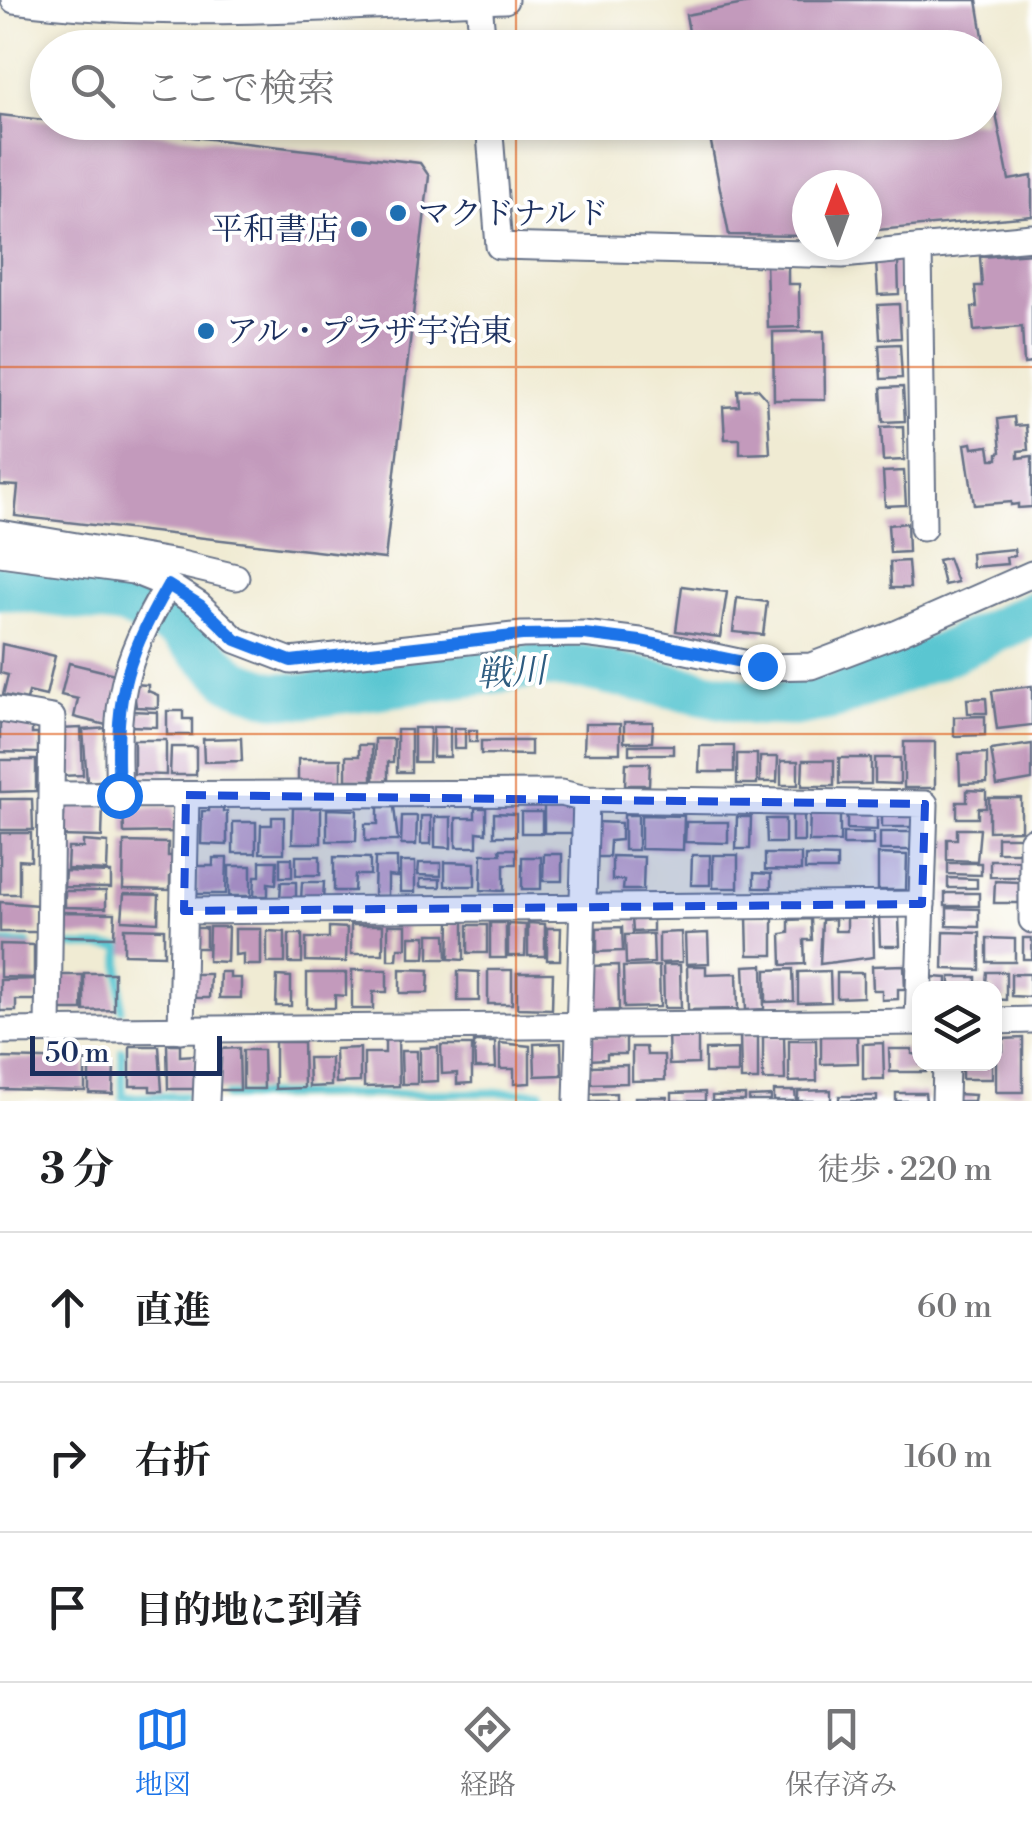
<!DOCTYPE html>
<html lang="ja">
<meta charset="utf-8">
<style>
body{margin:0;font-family:"Libre Bodoni","Noto Serif JP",serif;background:#f6f6f6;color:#202124}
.controls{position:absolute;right:30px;bottom:30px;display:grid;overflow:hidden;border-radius:20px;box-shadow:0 5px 15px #0003}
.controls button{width:90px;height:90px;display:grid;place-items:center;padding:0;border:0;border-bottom:2px solid #e0e0e0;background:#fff;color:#202124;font:50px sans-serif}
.compass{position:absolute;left:792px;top:170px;width:90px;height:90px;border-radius:50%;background:#fff;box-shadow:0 5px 15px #0003;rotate:359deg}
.scale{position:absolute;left:30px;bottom:25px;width:192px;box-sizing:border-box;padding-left:10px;border:5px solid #1b2f5e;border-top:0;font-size:28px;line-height:35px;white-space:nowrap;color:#1b2f5e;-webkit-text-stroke:8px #fff;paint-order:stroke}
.stop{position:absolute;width:30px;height:30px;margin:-22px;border:8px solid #1a73e8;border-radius:50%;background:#fff}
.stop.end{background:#1a73e8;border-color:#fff;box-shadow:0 2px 10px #0008}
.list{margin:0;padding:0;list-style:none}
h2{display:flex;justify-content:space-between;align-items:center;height:130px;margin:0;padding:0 40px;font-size:42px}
h2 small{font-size:32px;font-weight:400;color:#757577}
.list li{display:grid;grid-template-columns:65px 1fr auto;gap:30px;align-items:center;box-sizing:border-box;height:150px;padding:0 40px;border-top:2px solid #e0e0e0}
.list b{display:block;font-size:38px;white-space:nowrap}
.list em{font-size:32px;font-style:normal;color:#757577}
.icon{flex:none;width:55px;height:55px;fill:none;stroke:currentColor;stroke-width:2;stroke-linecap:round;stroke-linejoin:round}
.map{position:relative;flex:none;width:1032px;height:1101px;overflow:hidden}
.search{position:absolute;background:#fff;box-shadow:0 5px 15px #0003;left:30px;right:30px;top:30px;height:110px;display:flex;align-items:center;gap:25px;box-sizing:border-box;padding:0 35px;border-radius:55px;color:#757577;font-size:38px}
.sheet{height:580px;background:#fff}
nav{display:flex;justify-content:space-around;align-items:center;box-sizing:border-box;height:140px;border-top:2px solid #e0e0e0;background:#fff;font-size:28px;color:#757577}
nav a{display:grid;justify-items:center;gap:5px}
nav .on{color:#1a73e8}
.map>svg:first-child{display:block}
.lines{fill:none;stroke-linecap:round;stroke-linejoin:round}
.stream{stroke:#5ac6d1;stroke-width:8}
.river{stroke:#5ac6d1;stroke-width:45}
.building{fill:#c39abc}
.minor-casing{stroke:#667187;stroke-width:29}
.minor{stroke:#fff;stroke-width:25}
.route{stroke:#1a73e8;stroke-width:12}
.marked{fill:#1d4ed8;fill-opacity:0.2;stroke:#1d4ed8;stroke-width:8;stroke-dasharray:20 12;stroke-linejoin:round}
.grid{fill:none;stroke:#de5710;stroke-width:2.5;stroke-opacity:0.55}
.poi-dot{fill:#1f6fb2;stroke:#fff;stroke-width:4}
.labels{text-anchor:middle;stroke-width:8;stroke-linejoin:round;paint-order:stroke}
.poi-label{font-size:32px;fill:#1b2f5e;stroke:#fff;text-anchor:start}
.water-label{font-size:35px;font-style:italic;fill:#2e5c80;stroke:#fff}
</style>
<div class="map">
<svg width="1032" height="1101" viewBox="0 0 1032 1101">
<rect width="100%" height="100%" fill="#fff"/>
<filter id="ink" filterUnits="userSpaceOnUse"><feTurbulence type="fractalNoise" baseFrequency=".01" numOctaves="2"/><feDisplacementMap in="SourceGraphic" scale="20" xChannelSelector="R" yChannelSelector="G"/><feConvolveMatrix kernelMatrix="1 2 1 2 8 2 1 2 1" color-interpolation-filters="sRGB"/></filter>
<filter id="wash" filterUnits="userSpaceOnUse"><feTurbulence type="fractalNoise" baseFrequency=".0048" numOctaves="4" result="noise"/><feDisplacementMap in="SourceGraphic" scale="40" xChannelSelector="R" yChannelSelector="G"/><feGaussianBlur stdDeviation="2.25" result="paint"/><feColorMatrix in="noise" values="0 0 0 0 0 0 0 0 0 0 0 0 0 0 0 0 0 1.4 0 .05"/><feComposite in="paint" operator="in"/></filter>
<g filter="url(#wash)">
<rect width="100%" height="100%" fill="#f0ebd3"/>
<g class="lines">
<g class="stream">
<polyline points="0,943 28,944"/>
<polyline points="71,946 120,947 121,1009"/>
<polyline points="122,1051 123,1097 184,1096"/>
<polyline points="227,1096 541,1092"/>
</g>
<polyline class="river" points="0,587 127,604 177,628 234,681 273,694 306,696 541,665 582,667 754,703 794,704 834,697 937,657 1032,614"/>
</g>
<g id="blocks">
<g class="building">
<polygon points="765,0 977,0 985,48 692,48 686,15"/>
<polygon points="984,53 1009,180 1032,176 1032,216 867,231 867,185 807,185 807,236 729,235 707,122 984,122"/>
<polygon points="0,115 420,163 429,176 385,559 15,516 18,486 0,485"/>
<polygon points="1032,253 1032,363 1024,364 1022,327 974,331 972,307 977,307 975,286 982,286 980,257"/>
<polygon points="876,261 898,261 899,294 878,295"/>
<polygon points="766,262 788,262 788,284 799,284 800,327 768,328"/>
<polygon points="899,304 901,338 880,339 878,305"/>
<polygon points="824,331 825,400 774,400 773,332"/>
<polygon points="900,344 902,378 881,379 879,345"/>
<polygon points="903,387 905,421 883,422 881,388"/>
<polygon points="758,389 767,399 770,453 740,454 740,439 725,439 723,407 739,406 738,390"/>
<polygon points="1014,417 1015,426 1026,425 1028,450 1018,451 1018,458 1032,456 1032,507 1018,508 1018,504 1011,505 1011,502 974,505 965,444 972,443 973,448 989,446 991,459 998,459 998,453 1001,452 998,419"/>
<polygon points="903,426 904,460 883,461 881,427"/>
<polygon points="904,471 906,505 885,506 883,472"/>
<polygon points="907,523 908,552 890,553 888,525"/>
<polygon points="1014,549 1015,556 1006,557 1007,564 972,567 971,553"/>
<polygon points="948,558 957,582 944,585 938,560"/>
<polygon points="908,561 910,588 891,588 890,562"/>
<polygon points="682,586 727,592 720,637 676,631"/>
<polygon points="737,598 767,602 763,635 733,632"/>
<polygon points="2,644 55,656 46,696 29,692 27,700 3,695 8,675 0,673"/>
<polygon points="69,663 123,676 110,726 74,717 78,699 61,695"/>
<polygon points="133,684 148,685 148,691 158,695 158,708 136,707"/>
<polygon points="1032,686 1032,725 997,729 992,691"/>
<polygon points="986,698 987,713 968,713 967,699"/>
<polygon points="129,711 157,712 157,727 129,726"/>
<polygon points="167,711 183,711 183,719 192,719 192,735 167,735"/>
<polygon points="985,716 985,735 954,736 954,717"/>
<polygon points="0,717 32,724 32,734 38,734 38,753 0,752"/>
<polygon points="624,722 653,722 652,742 624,742"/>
<polygon points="585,724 620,724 620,753 584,753"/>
<rect x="433" y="727" width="17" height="30"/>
<polygon points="81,728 83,775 61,776 59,729"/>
<polygon points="107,728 111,780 87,782 83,730"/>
<polygon points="414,728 430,728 429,762 414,762"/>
<rect x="454" y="728" width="11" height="21"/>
<rect x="397" y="730" width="14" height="42"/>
<rect x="469" y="730" width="8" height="12"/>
<polygon points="241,738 242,761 204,762 203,739"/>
<polygon points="375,739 394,739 393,762 388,762 388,781 374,781"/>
<polygon points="134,740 166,740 166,775 134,774"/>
<polygon points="481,741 531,741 531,755 481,754"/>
<rect x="904" y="742" width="31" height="46"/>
<polygon points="1032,744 1032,780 997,786 991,750"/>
<polygon points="359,745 372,745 372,780 346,780 346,756 359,756"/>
<rect x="629" y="745" width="44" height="9"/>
<polygon points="700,746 734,746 734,772 699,772"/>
<polygon points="171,747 196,747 196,775 170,775"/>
<polygon points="987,753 987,783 960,784 959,754"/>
<rect x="737" y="754" width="20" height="30"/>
<polygon points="760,757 778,757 777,782 760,782"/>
<rect x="839" y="758" width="32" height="26"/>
<polygon points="875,758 900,758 900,784 875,783"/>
<rect x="298" y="759" width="43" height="23"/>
<polygon points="0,760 36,760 36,791 0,792"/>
<polygon points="803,760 834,760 834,786 802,786"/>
<rect x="781" y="761" width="17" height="24"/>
<polygon points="626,763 650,763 649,785 625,785"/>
<polygon points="967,790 986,791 986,808 978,808 978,818 957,818 957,802 967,802"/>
<polygon points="989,798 1021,798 1021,830 989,831"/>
<polygon points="0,799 32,799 33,830 0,830"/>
<polygon points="209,804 223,804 223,812 227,811 227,845 201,844 202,811 209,811"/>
<polygon points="64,805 103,806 102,837 58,836 58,816 64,816"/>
<rect x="544" y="805" width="30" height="28"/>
<polygon points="174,807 175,832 124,833 123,808"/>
<polygon points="378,807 394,807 398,841 365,841 365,824 378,824"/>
<polygon points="293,808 321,808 321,843 292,843"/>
<polygon points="475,808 486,808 486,833 477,832 477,847 456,847 456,818 475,818"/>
<polygon points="327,809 357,810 356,841 327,841"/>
<polygon points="810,811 840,811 840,842 809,842"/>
<rect x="521" y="812" width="21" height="21"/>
<rect x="792" y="812" width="12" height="30"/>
<polygon points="847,812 877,812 877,830 847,829"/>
<polygon points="882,812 915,812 914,827 882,827"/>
<polygon points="494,813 516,814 516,836 494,836"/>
<rect x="624" y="815" width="14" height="35"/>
<polygon points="641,815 684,816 683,850 641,849"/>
<polygon points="402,816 417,816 416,845 401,845"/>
<rect x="421" y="816" width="10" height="28"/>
<polygon points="272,817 284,817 284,853 260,853 261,825 272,825"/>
<polygon points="435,817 451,817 451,848 435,847"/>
<polygon points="737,817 751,817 750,849 736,849"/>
<polygon points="766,819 785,819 785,843 767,843"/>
<rect x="233" y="822" width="23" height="31"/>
<polygon points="595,822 621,823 621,840 610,841 609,857 595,857"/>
<polygon points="686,822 728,822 728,843 685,842"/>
<polygon points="957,829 980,829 977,861 947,860 947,839 957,839"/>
<rect x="880" y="832" width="32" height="18"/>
<polygon points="0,833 31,833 31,861 19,860 19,894 0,894"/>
<rect x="843" y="833" width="30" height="12"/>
<rect x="997" y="837" width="24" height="15"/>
<polygon points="83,841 108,843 107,871 67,869 68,848 83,848"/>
<polygon points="124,842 168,843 168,856 175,856 175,877 170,877 170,890 123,889"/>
<polygon points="500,849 516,849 516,864 504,864 504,891 481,890 482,854 501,854"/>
<polygon points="544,854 562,854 562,881 543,881"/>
<polygon points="765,854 801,854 801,871 765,870"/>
<polygon points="878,854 907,855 906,890 878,890"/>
<polygon points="692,855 710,855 710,885 691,885"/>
<rect x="713" y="855" width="25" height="33"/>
<rect x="296" y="856" width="24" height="19"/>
<polygon points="612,856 644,857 643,890 623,890 624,880 612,880"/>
<polygon points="805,856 837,857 837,870 805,870"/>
<polygon points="334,857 370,858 370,875 355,875 354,891 334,891"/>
<rect x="522" y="857" width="19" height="32"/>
<polygon points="213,858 227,858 226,894 197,894 197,866 213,866"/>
<rect x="280" y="858" width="12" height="19"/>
<polygon points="375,858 397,858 397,877 388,876 388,896 374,896"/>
<polygon points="990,860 1024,860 1023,877 990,877"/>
<polygon points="260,861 277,861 276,884 268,883 268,896 254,896 255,876 260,876"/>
<rect x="400" y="862" width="15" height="30"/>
<polygon points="445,862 475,863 475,886 445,886"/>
<polygon points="419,863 441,863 441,876 418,875"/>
<polygon points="948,863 981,863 981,875 948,874"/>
<rect x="229" y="866" width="22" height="30"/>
<polygon points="65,871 111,873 111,888 64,887"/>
<polygon points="754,873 771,874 771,888 754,888"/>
<polygon points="948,878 977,879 977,888 948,888"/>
<rect x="420" y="879" width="20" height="8"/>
<polygon points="995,881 1019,882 1019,903 994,903"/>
<polygon points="281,882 296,882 296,899 280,899"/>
<polygon points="302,882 324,882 323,900 301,900"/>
<polygon points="65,891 106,891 106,908 65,907"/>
<rect x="945" y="893" width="34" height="13"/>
<polygon points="124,894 159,895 158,922 122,920"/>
<polygon points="0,902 37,905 38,932 0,932"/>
<polygon points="947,908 979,909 979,927 947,926"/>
<polygon points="62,912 115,913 114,937 62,936"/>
<polygon points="773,916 773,955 748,955 747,917"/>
<polygon points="873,916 874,957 820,964 822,920 835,919 835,931 847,931 847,917"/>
<polygon points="879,917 899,917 900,946 880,946"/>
<polygon points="632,918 653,918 653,931 633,932"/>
<polygon points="811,919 812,940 804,940 805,964 782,965 781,934 789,933 789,920"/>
<polygon points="450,921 464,922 464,960 449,959"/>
<rect x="490" y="923" width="16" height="35"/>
<polygon points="528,923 545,924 545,956 528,956"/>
<polygon points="508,924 526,925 525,956 508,956"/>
<rect x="351" y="925" width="32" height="29"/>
<polygon points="388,925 406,925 406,948 398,948 397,960 388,960"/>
<rect x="468" y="925" width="19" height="28"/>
<polygon points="209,927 228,927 227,962 208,961"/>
<polygon points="329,927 347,928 346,962 306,961 306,938 329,938"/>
<polygon points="622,927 623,951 597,952 597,928"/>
<polygon points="124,928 164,929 164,955 124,954"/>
<rect x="195" y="928" width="11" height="20"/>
<polygon points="547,928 561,928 560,960 547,960"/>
<polygon points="235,929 261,929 261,965 243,965 243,954 235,955"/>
<polygon points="267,931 285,932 285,963 267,963"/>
<polygon points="681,932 682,962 659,963 659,933"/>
<polygon points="944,932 980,933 980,970 943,969"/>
<polygon points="708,933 709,963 686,964 685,934"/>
<rect x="289" y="934" width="13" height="29"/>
<polygon points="429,934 446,934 447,959 429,959"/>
<polygon points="653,934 654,963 626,964 625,935"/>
<polygon points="410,936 426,936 425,958 410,958"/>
<polygon points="987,938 1015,939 1015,962 987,962"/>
<rect x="1023" y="938" width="9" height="21"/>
<polygon points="0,944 34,945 34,978 0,977"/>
<polygon points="618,965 619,1010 592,1011 591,966"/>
<polygon points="663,965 680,965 681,1008 664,1008"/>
<polygon points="763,965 764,1009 746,1010 744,966"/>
<polygon points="904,965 905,989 898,989 898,999 882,1000 882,990 873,990 872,966"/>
<polygon points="659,966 660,1007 624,1008 623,967"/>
<polygon points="687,966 706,966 706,974 737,973 738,1009 688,1010"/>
<polygon points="400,969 429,970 428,993 400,993"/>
<polygon points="793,969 794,1001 766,1002 766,970"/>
<polygon points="352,970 387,970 387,992 373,992 373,1009 352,1009"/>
<rect x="488" y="970" width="24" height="34"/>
<polygon points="458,971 479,972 479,1001 458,1001"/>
<polygon points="830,971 831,1002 798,1003 798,972"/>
<polygon points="220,972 230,972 230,978 241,978 241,998 219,998"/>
<polygon points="987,972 1006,972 1006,1000 994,999 994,988 979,988 979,983 986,983"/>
<polygon points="84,973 114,973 114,1010 84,1011"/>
<polygon points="307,973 346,973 346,996 335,995 335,1008 307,1008"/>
<polygon points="517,973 553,973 552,1009 517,1008"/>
<polygon points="837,973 863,973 863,997 837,998"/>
<polygon points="194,974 210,974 209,998 193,998"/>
<polygon points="1011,974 1030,974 1030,997 1011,996"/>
<polygon points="55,975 83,975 82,1010 54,1010"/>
<polygon points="277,976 291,977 291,1006 276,1006"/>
<polygon points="933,977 947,978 947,988 933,988"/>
<rect x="950" y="977" width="26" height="11"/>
<polygon points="37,979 37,1000 16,1000 16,1011 0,1011 0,980"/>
<polygon points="668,1033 698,1033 698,1064 669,1065"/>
<polygon points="740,1034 758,1034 758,1080 741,1080"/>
<polygon points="821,1035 857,1035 858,1063 821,1064"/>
<polygon points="588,1036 626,1036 626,1054 607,1054 607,1059 588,1060"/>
<polygon points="763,1036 784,1036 785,1080 763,1080"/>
<polygon points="385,1038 398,1038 399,1086 364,1087 364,1053 385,1053"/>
<polygon points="1023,1038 1023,1092 996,1092 996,1051 1003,1051 1003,1039"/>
<polygon points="789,1040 816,1040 817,1081 789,1082"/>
<polygon points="275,1042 303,1042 304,1088 275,1089"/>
<polygon points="474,1042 495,1042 496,1068 475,1068"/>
<polygon points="500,1043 530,1046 530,1083 514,1084 514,1069 500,1069"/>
<polygon points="561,1043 562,1075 535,1076 534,1044"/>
<polygon points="883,1043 884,1079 863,1079 863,1044"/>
<polygon points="167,1044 180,1044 180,1056 196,1055 197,1089 168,1089"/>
<polygon points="441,1045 472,1045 472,1083 457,1084 457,1073 442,1074"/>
<polygon points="130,1046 159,1046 162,1091 150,1091 150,1086 130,1086"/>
<polygon points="438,1047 438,1081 420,1082 420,1048"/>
<polygon points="632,1047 646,1047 647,1055 664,1055 665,1080 632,1081"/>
<polygon points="239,1048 240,1090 219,1090 219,1049"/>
<polygon points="360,1048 360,1082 336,1083 335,1049"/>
<polygon points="738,1049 738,1073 705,1073 705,1050"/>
<polygon points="889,1049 912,1049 912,1054 920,1055 920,1064 926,1064 926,1072 890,1072"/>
<polygon points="243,1050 263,1050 264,1089 243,1089"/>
<polygon points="401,1051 417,1051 417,1084 402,1084"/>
<polygon points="0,1058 85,1060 85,1091 0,1089"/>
<polygon points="308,1058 331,1058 331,1086 309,1087"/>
<polygon points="89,1064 114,1064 113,1094 89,1093"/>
<rect x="962" y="1064" width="30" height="15"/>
<polygon points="627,1065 627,1083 589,1084 589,1066"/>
<polygon points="831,1090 831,1101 798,1101 798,1091"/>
<polygon points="774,1091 795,1091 796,1101 774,1101"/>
<polygon points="705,1092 705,1101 672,1101 672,1093"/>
<polygon points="616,1093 616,1101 586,1101 585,1094"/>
<polygon points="896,1093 925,1093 926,1101 896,1101"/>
<polygon points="956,1094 975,1095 974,1101 956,1101"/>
<polygon points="745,1095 745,1101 712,1101 712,1096"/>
<polygon points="771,1096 771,1101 749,1101 749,1097"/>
<rect x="839" y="1096" width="38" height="5"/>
<rect x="635" y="1097" width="32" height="4"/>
</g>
</g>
</g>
<g filter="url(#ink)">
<use href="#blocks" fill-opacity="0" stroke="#667187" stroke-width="2.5"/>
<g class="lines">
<g class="minor-casing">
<g id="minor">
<path d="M14,0C175,21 343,6 505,0"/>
<polyline points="479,1 483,48"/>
<polyline points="489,122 499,246 842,255 1032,237"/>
<polyline points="919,248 923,528"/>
<polyline points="0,533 177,563 236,577"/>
<polyline points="0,553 133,571 168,585 199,605 236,640 291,661 522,635 584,634 640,641 762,667 811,666 898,633 1032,574"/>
<polyline points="0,709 52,718 48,1030"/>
<polyline points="52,795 561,793 586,799 925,804 918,1022"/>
<path d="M119,795C115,702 120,666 168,585"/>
<polyline points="1032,841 1032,920"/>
<polyline points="184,911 922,904"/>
<polyline points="994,1021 1032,1020"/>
<polyline points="181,1030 186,795"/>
<polyline points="0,1031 920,1022"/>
<polyline points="206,1101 209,1030"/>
<polyline points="577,1101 586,799"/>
<polyline points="945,1101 946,1064"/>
</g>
</g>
<use href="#minor" class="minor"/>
</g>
</g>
<g class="lines" filter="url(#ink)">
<path class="route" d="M119,795C115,702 121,667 168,585L200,605L236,640L291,661L522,635L584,634L640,641L762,666"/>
</g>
<path class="marked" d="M186,795L925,804L922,904L184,911Z"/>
<path class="grid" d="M516,0V48M516,122V1101M0,367H1032M0,734H1032"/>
<g class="poi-dot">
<circle cx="398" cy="213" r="10"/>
<circle cx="359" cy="229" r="10"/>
<circle cx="206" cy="331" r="10"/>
</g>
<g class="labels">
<g class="poi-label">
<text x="418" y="224">マクドナルド</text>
<text x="339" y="240" text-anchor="end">平和書店</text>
<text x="226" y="342">アル・プラザ宇治東</text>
</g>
<g class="water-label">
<text transform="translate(511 672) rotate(-4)" y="12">戦川</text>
</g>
</g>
</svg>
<div class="controls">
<button><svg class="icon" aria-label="layers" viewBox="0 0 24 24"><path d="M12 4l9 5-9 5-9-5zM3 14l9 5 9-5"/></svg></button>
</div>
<svg class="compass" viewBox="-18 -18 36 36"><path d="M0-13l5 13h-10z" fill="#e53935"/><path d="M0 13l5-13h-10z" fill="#757577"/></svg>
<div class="scale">50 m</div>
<div class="stop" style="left:119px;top:795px"></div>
<div class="stop end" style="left:762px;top:666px"></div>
<div class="search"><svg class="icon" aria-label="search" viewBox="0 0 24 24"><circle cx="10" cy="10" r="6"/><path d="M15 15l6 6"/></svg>ここで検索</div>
</div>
<section class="sheet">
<h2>3 分<small>徒歩 · 220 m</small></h2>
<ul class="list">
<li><svg class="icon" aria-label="ahead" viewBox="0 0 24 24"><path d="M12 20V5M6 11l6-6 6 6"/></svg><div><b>直進</b></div><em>60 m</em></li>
<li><svg class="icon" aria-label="right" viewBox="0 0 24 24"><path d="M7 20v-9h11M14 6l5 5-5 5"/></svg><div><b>右折</b></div><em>160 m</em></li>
<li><svg class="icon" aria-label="arrive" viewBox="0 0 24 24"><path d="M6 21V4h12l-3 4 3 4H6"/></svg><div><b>目的地に到着</b></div></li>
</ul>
</section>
<nav>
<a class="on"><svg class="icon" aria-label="map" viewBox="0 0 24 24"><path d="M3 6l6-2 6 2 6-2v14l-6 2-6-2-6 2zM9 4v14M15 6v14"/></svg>地図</a>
<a><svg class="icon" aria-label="directions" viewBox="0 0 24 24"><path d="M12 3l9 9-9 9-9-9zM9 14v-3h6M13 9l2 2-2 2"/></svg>経路</a>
<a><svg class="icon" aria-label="saved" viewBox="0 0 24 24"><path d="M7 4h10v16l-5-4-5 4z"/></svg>保存済み</a>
</nav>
